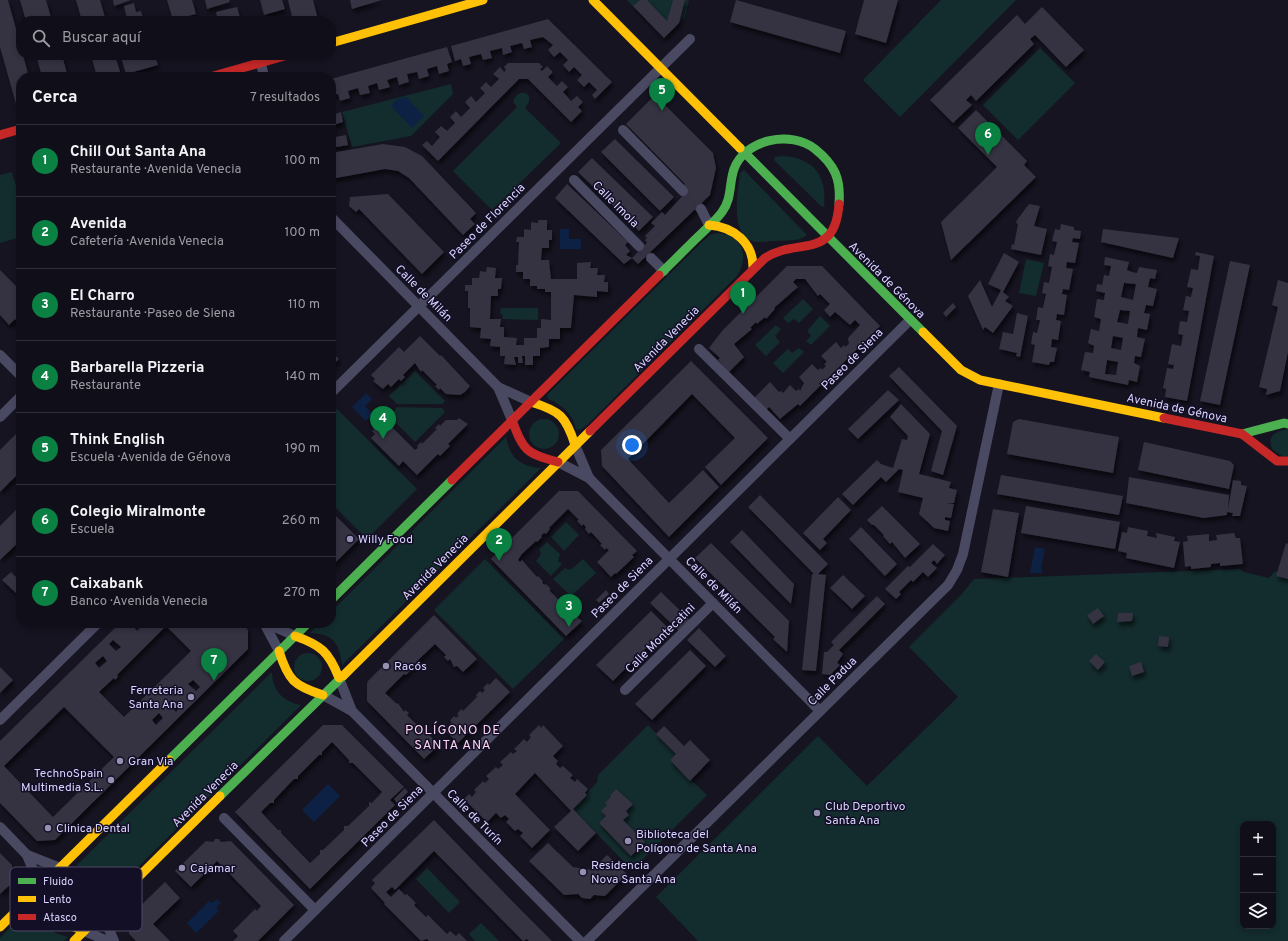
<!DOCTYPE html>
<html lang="es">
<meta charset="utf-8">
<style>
body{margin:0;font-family:Overpass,sans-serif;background:#1e1d26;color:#f1f3f6}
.controls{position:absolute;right:12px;bottom:12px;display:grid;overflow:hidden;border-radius:8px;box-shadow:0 2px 6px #0003}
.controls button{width:36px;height:36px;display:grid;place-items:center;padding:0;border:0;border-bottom:1px solid #302f38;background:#100f19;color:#f1f3f6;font:20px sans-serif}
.you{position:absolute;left:632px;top:445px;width:14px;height:14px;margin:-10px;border:3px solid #fff;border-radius:50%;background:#1a73e8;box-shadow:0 0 0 6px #1a73e833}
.badge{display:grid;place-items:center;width:26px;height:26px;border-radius:50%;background:#0b8043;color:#fff;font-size:13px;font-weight:700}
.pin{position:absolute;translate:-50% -33px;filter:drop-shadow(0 1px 2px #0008)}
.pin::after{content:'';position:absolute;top:21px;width:14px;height:12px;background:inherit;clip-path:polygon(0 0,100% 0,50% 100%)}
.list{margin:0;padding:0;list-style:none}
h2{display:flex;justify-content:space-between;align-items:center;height:52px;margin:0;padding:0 16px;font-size:17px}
h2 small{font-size:13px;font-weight:400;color:#9c9ca2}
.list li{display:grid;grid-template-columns:26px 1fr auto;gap:12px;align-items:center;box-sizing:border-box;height:72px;padding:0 16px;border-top:1px solid #302f38}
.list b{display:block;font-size:15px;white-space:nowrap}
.list p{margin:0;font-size:13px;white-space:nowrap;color:#9c9ca2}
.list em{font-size:13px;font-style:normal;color:#9c9ca2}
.icon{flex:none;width:22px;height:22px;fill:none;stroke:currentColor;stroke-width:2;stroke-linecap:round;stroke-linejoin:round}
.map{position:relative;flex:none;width:1288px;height:941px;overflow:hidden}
.search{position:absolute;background:#100f19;box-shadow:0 2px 6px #0003;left:16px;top:16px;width:320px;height:44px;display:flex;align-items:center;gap:10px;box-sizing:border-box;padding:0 14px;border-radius:16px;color:#9c9ca2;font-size:15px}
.panel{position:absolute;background:#100f19;box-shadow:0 2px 6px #0003;left:16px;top:72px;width:320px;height:556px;border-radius:16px}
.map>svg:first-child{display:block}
.green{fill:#132c2d;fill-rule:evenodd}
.water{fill:#0d2144}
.building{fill:#343243;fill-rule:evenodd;filter:url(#shadow)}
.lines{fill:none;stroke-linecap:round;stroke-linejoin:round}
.street-tunnel{stroke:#333142;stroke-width:10;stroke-dasharray:10 5;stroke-linecap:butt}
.street{stroke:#4a4962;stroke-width:10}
.fast{stroke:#4caf50;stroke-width:9}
.slow{stroke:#ffc107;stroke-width:9}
.jam{stroke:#c62828;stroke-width:9}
.poi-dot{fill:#9591b1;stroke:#130f26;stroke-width:1.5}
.labels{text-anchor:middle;stroke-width:3;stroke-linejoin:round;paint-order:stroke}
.street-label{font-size:12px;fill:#d9d4ff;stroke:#130f26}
.poi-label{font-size:12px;fill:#d9d4ff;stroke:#130f26;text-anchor:start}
.neighbourhood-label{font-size:13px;letter-spacing:1px;fill:#ffd6f0;stroke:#130f26}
.key{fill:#130f26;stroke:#4e4a67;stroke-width:1}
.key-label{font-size:11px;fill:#d9d4ff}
</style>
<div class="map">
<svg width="1288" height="941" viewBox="0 0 1288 941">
<defs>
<filter id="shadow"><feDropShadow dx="2" dy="4" stdDeviation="2" flood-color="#0009"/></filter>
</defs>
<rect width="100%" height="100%" fill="#161421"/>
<g class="green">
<polygon points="627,0 689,0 685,17 664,38"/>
<polygon points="941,0 1016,0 900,117 863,80"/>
<polygon points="1040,48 1075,83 1018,140 983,105"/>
<polygon points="451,84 453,94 411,136 352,147 342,112"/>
<polygon points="520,93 526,93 529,96 529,102 525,108 561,143 492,210 453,171 517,107 513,102 515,97"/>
<path d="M783,156C814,158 827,176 824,207L821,206L775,161L774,157Z"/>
<path d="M744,170L807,235C799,242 786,240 775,241C767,241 757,244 750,240C730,231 738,190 740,173Z"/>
<polygon points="12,172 21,204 21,237 0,243 0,175"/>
<path d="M717,233C742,234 750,256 737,276L587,425L580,430L576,429C572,413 562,405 548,399L547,395L701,243L710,235Z"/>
<polygon points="1026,259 1044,263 1036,296 1019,293"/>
<polygon points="803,299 813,309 799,323 794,319 788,323 783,318"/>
<polygon points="501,308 538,308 538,320 503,319 502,314 500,313"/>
<polygon points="820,316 830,326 811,345 806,341 811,336 807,331"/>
<polygon points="776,325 781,329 775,336 780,342 766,356 755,345"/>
<polygon points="799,348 804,352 783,373 773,363 788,349 792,353"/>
<polygon points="415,371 445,401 442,404 397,404 389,396"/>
<polygon points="397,407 442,408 445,412 415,442 390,417"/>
<polygon points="337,409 417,489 367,539 331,503 331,414"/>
<circle cx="544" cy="434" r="15"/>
<path d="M1288,429V456H1282L1273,450C1266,436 1275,431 1288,429Z"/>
<path d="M506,437C510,458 520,466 541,468L342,665C339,643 334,634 310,633L320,623H331V612Z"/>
<polygon points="566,522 579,535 564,551 551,537"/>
<polygon points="547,542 560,554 558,561 562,564 551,576 536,561 541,554 539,549"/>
<polygon points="485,559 564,639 513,689 434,610"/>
<polygon points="583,559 596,573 571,596 553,579 565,568 569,570 573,568"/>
<path d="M1240,569L1244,572L1269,578L1275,571L1288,577V941H698L656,897L818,736L867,786L958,697L909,647L961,595L974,579ZM1243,824H1273V926H1243Z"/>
<circle cx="308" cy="667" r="14"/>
<path d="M272,672C272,691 284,702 301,705L107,898C104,877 99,866 76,866Z"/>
<polygon points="648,725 676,754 670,760 707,795 632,870 573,809 597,782 598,775"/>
<polygon points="427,868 460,902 449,913 416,879"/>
<path d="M35,902C39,925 46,931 68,937L64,941H0V938Z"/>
<polygon points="481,923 499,941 475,941 469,934"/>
</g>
<g class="water">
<polygon points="406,97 424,116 412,128 391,106 396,100"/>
<polygon points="560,229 569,229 569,239 581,239 581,249 560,249"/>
<polygon points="366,393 372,399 365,406 373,415 366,421 352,407"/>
<polygon points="1035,547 1045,549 1041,568 1043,573 1030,573"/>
<polygon points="328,784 340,796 314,822 302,810"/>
<polygon points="217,899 221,903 216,908 219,911 196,933 187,923 209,901 212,903"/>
</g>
<g class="building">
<polygon points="0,0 8,0 21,47 21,55 23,55 29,77 21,77 21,103 16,104 0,47"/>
<polygon points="20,0 46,0 52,21 26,21"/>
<polygon points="76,0 100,0 106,21 82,21"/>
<polygon points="113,0 131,0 114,6"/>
<polygon points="167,0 192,0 196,14 173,20"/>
<polygon points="205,0 229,0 230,2 207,9"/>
<polygon points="260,0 282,0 285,9 264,15"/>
<polygon points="288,0 313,0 318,19 293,21"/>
<polygon points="350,0 382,0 352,9"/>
<polygon points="640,0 647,0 667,21 673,0 685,0 679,23 664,38 633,6"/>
<polygon points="736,0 846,31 840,53 730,22"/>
<polygon points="864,0 898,0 886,43 855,34"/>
<polygon points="134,3 136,12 141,11 144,21 120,21 127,19 124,6"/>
<polygon points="237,7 241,21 218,21 216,12"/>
<polygon points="1042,7 1084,50 1066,67 1035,35 1030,39 1034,44 976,101 971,95 966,100 972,105 953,123 930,100 1017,15 1025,24"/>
<polygon points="548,19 612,82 595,99 592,95 597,90 589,82 584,87 577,80 582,75 574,67 569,72 563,65 568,60 560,52 554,57 548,50 553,45 543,37 530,40 532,47 524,49 522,43 510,46 512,52 503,55 502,48 490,51 492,58 483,60 481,54 469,57 471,64 463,66 461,59 455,61 451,46"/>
<polygon points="447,47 452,62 447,64 449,71 439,74 437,66 427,69 429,76 419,79 417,72 407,74 409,82 399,85 397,77 387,80 390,87 379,90 377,83 368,86 370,93 360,95 358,88 348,91 350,98 340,101 338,94 331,95 331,79"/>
<polygon points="36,55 62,55 68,77 42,77"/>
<polygon points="91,55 115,55 121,75 112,77 97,77"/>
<polygon points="128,55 155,55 158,65 126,74 121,57"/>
<polygon points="508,63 539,63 543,67 540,69 542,71 547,66 553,72 548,77 557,86 562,81 568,87 563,92 571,101 577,96 583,102 578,107 582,111 571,122 528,79 519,79 438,161 422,145 427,141 432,146 440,137 435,132 441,126 447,131 455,123 450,117 456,111 461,117 470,108 465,102 471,96 476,102 485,93 480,88 486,82 491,87 499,79 493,74 500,67 504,72 506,70 504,67"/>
<polygon points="655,95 713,153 716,168 710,195 638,264 632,258 647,243 645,240 647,238 645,236 655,226 651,223 662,212 665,215 687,191 683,187 685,184 626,124"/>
<polygon points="976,110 1027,161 1024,165 1036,177 951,260 941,222 997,167 958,128"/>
<polygon points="341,112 343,122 333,125 335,137 346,135 348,145 331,148 331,115"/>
<polygon points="615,139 674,197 660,211 601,152"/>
<polygon points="383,144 405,147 422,156 476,213 470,219 475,224 463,235 409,178 398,171 385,169 331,179 331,153"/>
<polygon points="592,158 653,217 639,231 578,172"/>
<polygon points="567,184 628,242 625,245 630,251 626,255 632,258 624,264 555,198"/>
<polygon points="388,194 444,252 422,274 359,209 356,212 349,206 350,197"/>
<polygon points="1029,204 1040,206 1034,226 1047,229 1041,255 1011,249 1012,244 1014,245 1018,224 1016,223 1017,220"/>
<polygon points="538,220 547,220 547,230 552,230 552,240 549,240 549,248 542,248 541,260 549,260 551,279 577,279 577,263 591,262 590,268 598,268 597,275 605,275 604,282 608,282 608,292 597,291 597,297 574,295 571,328 560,328 560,339 549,339 549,347 540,348 540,356 533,356 533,365 525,365 525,356 522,356 523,363 518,363 518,357 514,357 516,365 504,364 505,356 500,356 500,347 490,346 491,339 480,338 481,328 470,327 470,308 468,308 468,291 465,291 465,285 472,285 472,278 479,278 480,271 486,272 487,267 496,268 495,278 502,278 501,289 498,289 498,296 491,296 490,319 501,319 500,327 504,327 504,337 517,338 516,345 524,345 524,338 537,338 537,328 541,328 541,319 551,320 551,292 545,292 545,289 537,289 537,286 530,286 530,279 523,279 523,272 516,272 516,265 518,265 519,242 516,242 517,237 524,237 524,229 531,230 531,222 538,223"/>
<polygon points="1061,224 1074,227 1074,230 1081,231 1080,239 1073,238 1072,242 1079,243 1075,263 1067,262 1066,268 1073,269 1069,290 1063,289 1062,294 1067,295 1064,315 1057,314 1056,320 1061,321 1058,340 1052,339 1051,347 1057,348 1054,362 1050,362 1049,365 1032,362 1035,345 1031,344 1033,332 1037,333 1040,320 1036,320 1038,307 1043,308 1046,294 1042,293 1044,282 1049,283 1052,267 1048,266 1050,254 1054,255 1057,242 1052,241 1055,229 1060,230"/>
<polygon points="1103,229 1179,238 1173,258 1101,242"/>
<polygon points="1196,252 1214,256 1187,401 1165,397 1166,389 1163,388 1167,368 1173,369 1174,365 1168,364 1172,344 1181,346 1183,335 1178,334 1180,321 1187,322 1189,311 1183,310 1186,296 1191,297 1193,288 1187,287 1191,269 1198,270 1200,256 1195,255"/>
<polygon points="1004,253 1019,262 1003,292 1009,297 1005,301 1013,306 993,333 985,327 983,330 968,296 980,280 992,307 1001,290 988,284"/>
<path d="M1105,257L1129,262L1127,270L1132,272L1137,273L1139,267L1157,270L1155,279L1150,278L1148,287L1157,289L1153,306L1146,305L1144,313L1150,314L1147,330L1138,328L1137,337L1145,339L1141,357L1135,356L1134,363L1140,366L1137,382L1129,380L1128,385L1089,377L1090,372L1081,370L1085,352L1093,353L1094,346L1088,343L1091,329L1099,331L1101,319L1094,317L1097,299L1104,300L1105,293L1096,291L1097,284L1102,285L1104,275L1109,276L1111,266L1104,265ZM1124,283L1136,284L1133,300L1121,297ZM1120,310L1130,311L1128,324L1117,322ZM1113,336L1123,338L1121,350L1111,348ZM1107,360L1118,362L1116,375L1105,374Z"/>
<polygon points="1230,261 1250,265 1220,405 1200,401"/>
<polygon points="787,266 822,266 880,326 800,406 798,404 780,419 769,407 766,410 754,398 770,382 779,392 781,391 783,393 790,385 796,391 799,389 800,391 804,383 799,377 812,364 818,370 821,368 822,370 826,366 824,364 827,362 821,356 836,342 841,348 844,345 845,347 849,344 848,338 860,325 855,320 850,325 835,312 830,317 824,310 830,304 820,294 818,296 805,279 796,279 793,282 798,287 774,308 775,309 766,319 765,317 757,324 756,322 750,328 752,329 734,344 744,357 729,372 718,360 720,358 709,348 722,331"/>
<polygon points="0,270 21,291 21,326 15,319 9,325 0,315"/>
<polygon points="1278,280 1288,283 1288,352 1280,391 1266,395 1267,389 1259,387 1278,307 1272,305"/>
<polygon points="953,303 956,307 946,317 943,313"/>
<polygon points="1017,313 1028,316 1020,357 1016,356 1017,353 999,349 1003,332 1013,334"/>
<polygon points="420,336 440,356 441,355 470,386 465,392 460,395 446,394 440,388 439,390 435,386 437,385 422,370 421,372 415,363 403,375 405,377 401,381 399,379 391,387 388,384 383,389 373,381 375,379 371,375 399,347 404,352"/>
<polygon points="331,351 339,359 331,367"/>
<polygon points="691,361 768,438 721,485 705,467 735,438 692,394 628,459 669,503 703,470 719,487 669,537 602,466 601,450"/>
<polygon points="899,367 957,426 943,475 931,471 942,431 889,376"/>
<polygon points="888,390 899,400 858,439 848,429"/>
<polygon points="901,404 930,434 919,474 951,482 949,488 957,490 954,503 946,503 954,504 951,518 945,517 945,520 950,521 948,531 934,528 919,514 923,498 898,492 903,470 899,469 886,482 881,477 853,505 842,494 877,460 881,464 893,468 902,439 907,440 908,436 890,417"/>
<polygon points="459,418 468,424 448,444 450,446 440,456 438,454 417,475 403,461 399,466 371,438 375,434 372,431 377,427 378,428 382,424 387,429 391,426 415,450 418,448 417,446 421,442 422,444 437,429 435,428 439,424 440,426 446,420 457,420"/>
<polygon points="1019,419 1119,437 1113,473 1007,454 1013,422"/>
<polygon points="21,429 21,471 0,492 0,450"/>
<polygon points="1144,442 1230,461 1234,465 1229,489 1138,470"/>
<polygon points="1001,475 1123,496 1119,515 997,494"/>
<polygon points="1129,477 1229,495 1228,510 1233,480 1241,481 1241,485 1247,486 1240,516 1232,516 1233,513 1227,512 1227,515 1204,518 1126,503"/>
<polygon points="559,491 578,491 637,551 632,555 634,557 616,574 615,573 611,577 597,562 609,550 606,548 605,550 600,545 602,544 591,532 589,534 585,529 586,527 583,524 582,526 577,521 579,520 568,509 549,528 550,529 546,534 544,533 541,536 542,537 537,542 536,541 522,554 518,560 520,562 522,560 537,577 538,576 543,581 542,582 544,585 546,584 551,589 549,590 561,602 563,600 568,605 566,607 569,610 571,608 576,613 574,615 582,621 566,636 491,559"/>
<polygon points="760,495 828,564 818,574 826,575 816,671 802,670 812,574 814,574 748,507"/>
<polygon points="838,497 851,510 823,539 827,543 820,550 803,533"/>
<polygon points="21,505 21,540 0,560 0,526"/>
<polygon points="882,506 920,544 905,558 892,542 890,544 883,536 884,535 874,525 872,525 867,520"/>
<polygon points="1026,506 1120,522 1115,549 1021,533"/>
<polygon points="993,509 1019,513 1008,577 981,572"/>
<polygon points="331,511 359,539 331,567 332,540"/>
<polygon points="861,527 897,564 885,576 849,539"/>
<polygon points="1128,527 1148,531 1147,536 1157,538 1156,533 1175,537 1174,541 1180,542 1174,568 1126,558 1127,553 1118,551 1122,532 1127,533"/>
<polygon points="742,530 794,584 791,604 730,542"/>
<polygon points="1234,533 1236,538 1240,538 1243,564 1220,566 1220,563 1211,564 1211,567 1191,569 1191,566 1185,567 1183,542 1188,541 1187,536 1209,534 1209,541 1217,540 1216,535"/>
<polygon points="711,543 789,621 787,652 773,639 775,637 695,558"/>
<polygon points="1286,543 1288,544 1288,579 1276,576"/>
<polygon points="933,544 945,555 937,564 934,560 931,563 937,568 928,577 923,572 913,582 911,580 899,592 901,594 896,599 885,589 908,566 910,567"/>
<polygon points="11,572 21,582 21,594 19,596 2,580"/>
<polygon points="843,575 865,596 852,609 830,588"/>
<polygon points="606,590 609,594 599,603 596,600"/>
<polygon points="661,592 690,620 679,631 650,603"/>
<polygon points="877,596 885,604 839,650 843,654 837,663 840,665 830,675 822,674 824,652 827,652 834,645 831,642"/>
<polygon points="1098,608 1104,616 1093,624 1087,615"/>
<polygon points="651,611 667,627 613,681 596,665"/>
<polygon points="1118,613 1133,613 1132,621 1117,622"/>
<polygon points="434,615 477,659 463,672 457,666 454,667 450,659 448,661 444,657 446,655 435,644 415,663 417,665 413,668 411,667 408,670 410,671 406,675 404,674 385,693 397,704 398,703 404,712 405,710 409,713 407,715 420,728 422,726 426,731 424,732 427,735 429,734 438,746 424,759 367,701 367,684 368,681"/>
<path d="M120,623H130L137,631L142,626L139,623H242L248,630V649L55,840L37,841L0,803V741ZM166,626L191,651L124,717L99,692L114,678L115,680L118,677L117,675ZM113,640L121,647L116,651L109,644ZM103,656L107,661L99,668L95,663ZM215,658L222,666L218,670L210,663ZM193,680L200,687L196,691L188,684ZM172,700L180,707L176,712L168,704ZM64,707L114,757L53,817L4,766ZM159,713L163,718L156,725L152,720Z"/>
<polygon points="699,628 726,656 715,667 687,640"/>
<polygon points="1159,636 1169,637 1168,647 1158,646"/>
<polygon points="690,650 706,666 652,720 635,704"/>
<polygon points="1096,654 1105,662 1098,670 1089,661"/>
<polygon points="1141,662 1144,672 1132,676 1129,666"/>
<polygon points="0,667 13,680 0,693"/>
<polygon points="496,678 510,692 458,743 444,730 452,722 450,721 454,716 456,718 459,715 457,714 461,709 463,711 477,697 476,695 480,691 482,693 485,690 483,688 488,683 489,685"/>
<path d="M323,725H342L404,787L390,800L395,805L310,889L235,812ZM332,742L349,760V763H353L382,792L372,803L369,802V806L348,826H344V830L323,850H320V854L310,863L281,833V830H278L261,812L270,803H274V800L294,779H298V776L319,755H322V752Z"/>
<polygon points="539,725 541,728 543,725 563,746 553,756 558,761 556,764 560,768 563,766 573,775 570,778 575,782 577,779 588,789 585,793 587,795 573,809 596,833 578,851 554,827 571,811 535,773 515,794 550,830 532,848 520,836 523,833 518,829 515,831 506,822 509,819 505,815 501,818 496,813 487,822 464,799 469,794 472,797 476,792 474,790 483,781 485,783 489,779 486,776 496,767 498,769 503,765 500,762 511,752 513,754 517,751 514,749 524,739 527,742 531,737 529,735"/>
<polygon points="664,726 684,746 690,740 710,760 690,781 670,760 676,754 656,734"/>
<polygon points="405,788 408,792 397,803 394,799"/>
<polygon points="616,789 633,804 626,811 629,815 623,820 645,842 631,856 599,823 606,816 601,811 607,805 605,803 611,797 610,796"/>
<polygon points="434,820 518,907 552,941 529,941 527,939 523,941 434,851 395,890 392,887 386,892 391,897 399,889 405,895 407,894 416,903 414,905 426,917 428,915 447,934 450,931 456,936 459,933 467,941 429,941 427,939 421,941 384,904 385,903 371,888 375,883 372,880"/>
<polygon points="215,839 219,839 221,842 231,841 294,905 258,941 233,941 238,936 233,931 255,909 257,911 261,906 217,861 191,887 175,871 206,841 213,842"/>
<polygon points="548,843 573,867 592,870 607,855 627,874 605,896 594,895 590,899 582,898 578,894 564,895 529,861"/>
<polygon points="0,853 12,865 13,882 0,894"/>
<polygon points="165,882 180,898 153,924 170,941 136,941 129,934 128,918"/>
</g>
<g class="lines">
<g class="street-tunnel">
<polyline points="683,191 701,209"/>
<polyline points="639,246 651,258"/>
</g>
<g class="street">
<polyline points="261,63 264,77"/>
<polyline points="623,130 683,191"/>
<polyline points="574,180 639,246"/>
<polyline points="701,209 709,225"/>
<polyline points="331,217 498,387 531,402"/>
<polyline points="651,258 664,271"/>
<polyline points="699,349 790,439"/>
<polyline points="0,355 21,376"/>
<polyline points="498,387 512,420"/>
<polyline points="331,393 690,39"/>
<polyline points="0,417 21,396"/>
<polyline points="575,445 589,478"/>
<polyline points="558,462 589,478 820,711"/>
<polyline points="264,623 279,651"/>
<polyline points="266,623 295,636"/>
<polyline points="339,678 352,711"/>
<polyline points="625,690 713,603"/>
<polyline points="323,695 352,711 580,941"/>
<polyline points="0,720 98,623"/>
<polyline points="224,818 315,910"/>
<polyline points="0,827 27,855 40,887"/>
<polyline points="27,855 60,868"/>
<polyline points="102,913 114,941"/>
<polyline points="84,931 108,941"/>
<polyline points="284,941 910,320"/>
<polyline points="587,941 948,585 957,570 963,554 999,384"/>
</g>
<g class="fast">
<polyline points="740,148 923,332"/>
<path d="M659,275C674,261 688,246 703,232C709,226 717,219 722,212C732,199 729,183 734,169C745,139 791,130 815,149C835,165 841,179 839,204"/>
<polyline points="1242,434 1284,423 1288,424"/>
<polyline points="331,600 452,480"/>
<polyline points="169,760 308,623"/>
<polyline points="220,796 343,676"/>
</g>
<g class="slow">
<polyline points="593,0 740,148"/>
<polyline points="331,43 483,0"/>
<path d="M709,225C734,227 754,243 753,269"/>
<polyline points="923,332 961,370 980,380 1164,418"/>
<path d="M531,402C560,411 566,416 575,445"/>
<path d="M295,636C321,645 329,652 339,678"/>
<path d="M279,651C288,680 294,686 323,695"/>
<polyline points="343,676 590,431"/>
<path d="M60,868C88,878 94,884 102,913"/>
<path d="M40,887C49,915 57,921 84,931"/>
<polyline points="0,927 169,760"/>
<polyline points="74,941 220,796"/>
</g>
<g class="jam">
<polyline points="210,77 288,55"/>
<polyline points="0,135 21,129"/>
<polyline points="1164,418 1242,434 1277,461 1288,461"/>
<path d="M512,420C524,452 526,453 558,462"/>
<path d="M590,431L765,258C797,237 835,261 839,204"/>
<polyline points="452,480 659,275"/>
</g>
</g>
<g class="poi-dot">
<circle cx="350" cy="539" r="4"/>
<circle cx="386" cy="666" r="4"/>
<circle cx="191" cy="697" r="4"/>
<circle cx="120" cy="761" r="4"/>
<circle cx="111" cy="780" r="4"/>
<circle cx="817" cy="813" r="4"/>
<circle cx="48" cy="828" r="4"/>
<circle cx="628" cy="841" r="4"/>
<circle cx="182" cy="868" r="4"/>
<circle cx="583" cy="872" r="4"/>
</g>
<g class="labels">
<g class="street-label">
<text transform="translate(616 204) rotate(45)" y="4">Calle Imola</text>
<text transform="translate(487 221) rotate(-45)" y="4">Paseo de Florencia</text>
<text transform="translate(887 280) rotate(45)" y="4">Avenida de Génova</text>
<text transform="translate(424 293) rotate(45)" y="4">Calle de Milán</text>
<text transform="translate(666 339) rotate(-45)" y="4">Avenida Venecia</text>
<text transform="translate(852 359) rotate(-45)" y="4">Paseo de Siena</text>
<text transform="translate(1177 408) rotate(12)" y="4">Avenida de Génova</text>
<text transform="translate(435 567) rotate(-45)" y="4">Avenida Venecia</text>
<text transform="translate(714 585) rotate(45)" y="4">Calle de Milán</text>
<text transform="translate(622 587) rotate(-45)" y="4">Paseo de Siena</text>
<text transform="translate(660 638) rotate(-45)" y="4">Calle Montecatini</text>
<text transform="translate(832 681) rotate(-45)" y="4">Calle Padua</text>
<text transform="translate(205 794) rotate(-45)" y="4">Avenida Venecia</text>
<text transform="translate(392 816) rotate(-45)" y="4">Paseo de Siena</text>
<text transform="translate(475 817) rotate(45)" y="4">Calle de Turín</text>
</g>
<g class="poi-label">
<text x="358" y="543">Willy Food</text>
<text x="394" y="670">Racós</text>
<text x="183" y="694" text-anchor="end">Ferreteria<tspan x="183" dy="14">Santa Ana</tspan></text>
<text x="128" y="765">Gran Via</text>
<text x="103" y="777" text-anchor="end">TechnoSpain<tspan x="103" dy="14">Multimedia S.L.</tspan></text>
<text x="825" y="810">Club Deportivo<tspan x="825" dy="14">Santa Ana</tspan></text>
<text x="56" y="832">Clinica Dental</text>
<text x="636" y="838">Biblioteca del<tspan x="636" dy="14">Polígono de Santa Ana</tspan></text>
<text x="591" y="869">Residencia<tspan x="591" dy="14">Nova Santa Ana</tspan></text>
<text x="190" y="872">Cajamar</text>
</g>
<g class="neighbourhood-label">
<text x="453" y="734">POLÍGONO DE<tspan x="453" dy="15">SANTA ANA</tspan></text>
</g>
</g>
<rect x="10" y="867" width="132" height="64" rx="6" class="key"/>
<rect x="18" y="878" width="18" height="6" fill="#4caf50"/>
<rect x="18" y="896" width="18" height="6" fill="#ffc107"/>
<rect x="18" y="914" width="18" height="6" fill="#c62828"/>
<g class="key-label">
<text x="43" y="885">Fluido</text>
<text x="43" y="903">Lento</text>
<text x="43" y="921">Atasco</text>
</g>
</svg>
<div class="controls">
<button>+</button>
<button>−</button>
<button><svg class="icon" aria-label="layers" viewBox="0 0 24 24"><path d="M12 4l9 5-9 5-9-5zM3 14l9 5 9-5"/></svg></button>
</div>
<div class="you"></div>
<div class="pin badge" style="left:743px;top:314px">1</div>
<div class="pin badge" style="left:499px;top:561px">2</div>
<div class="pin badge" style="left:569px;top:627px">3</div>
<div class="pin badge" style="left:383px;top:439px">4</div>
<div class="pin badge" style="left:662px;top:111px">5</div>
<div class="pin badge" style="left:988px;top:155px">6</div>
<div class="pin badge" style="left:214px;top:681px">7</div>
<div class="search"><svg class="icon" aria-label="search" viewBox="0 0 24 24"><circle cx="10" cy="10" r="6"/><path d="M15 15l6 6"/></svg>Buscar aquí</div>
<section class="panel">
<h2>Cerca<small>7 resultados</small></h2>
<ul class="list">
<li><span class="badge">1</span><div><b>Chill Out Santa Ana</b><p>Restaurante · Avenida Venecia</p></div><em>100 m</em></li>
<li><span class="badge">2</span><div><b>Avenida</b><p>Cafetería · Avenida Venecia</p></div><em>100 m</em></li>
<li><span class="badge">3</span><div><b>El Charro</b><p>Restaurante · Paseo de Siena</p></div><em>110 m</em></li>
<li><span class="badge">4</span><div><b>Barbarella Pizzeria</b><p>Restaurante</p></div><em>140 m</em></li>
<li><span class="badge">5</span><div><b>Think English</b><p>Escuela · Avenida de Génova</p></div><em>190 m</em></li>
<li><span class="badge">6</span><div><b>Colegio Miralmonte</b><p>Escuela</p></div><em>260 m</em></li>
<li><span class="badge">7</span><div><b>Caixabank</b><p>Banco · Avenida Venecia</p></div><em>270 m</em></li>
</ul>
</section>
</div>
